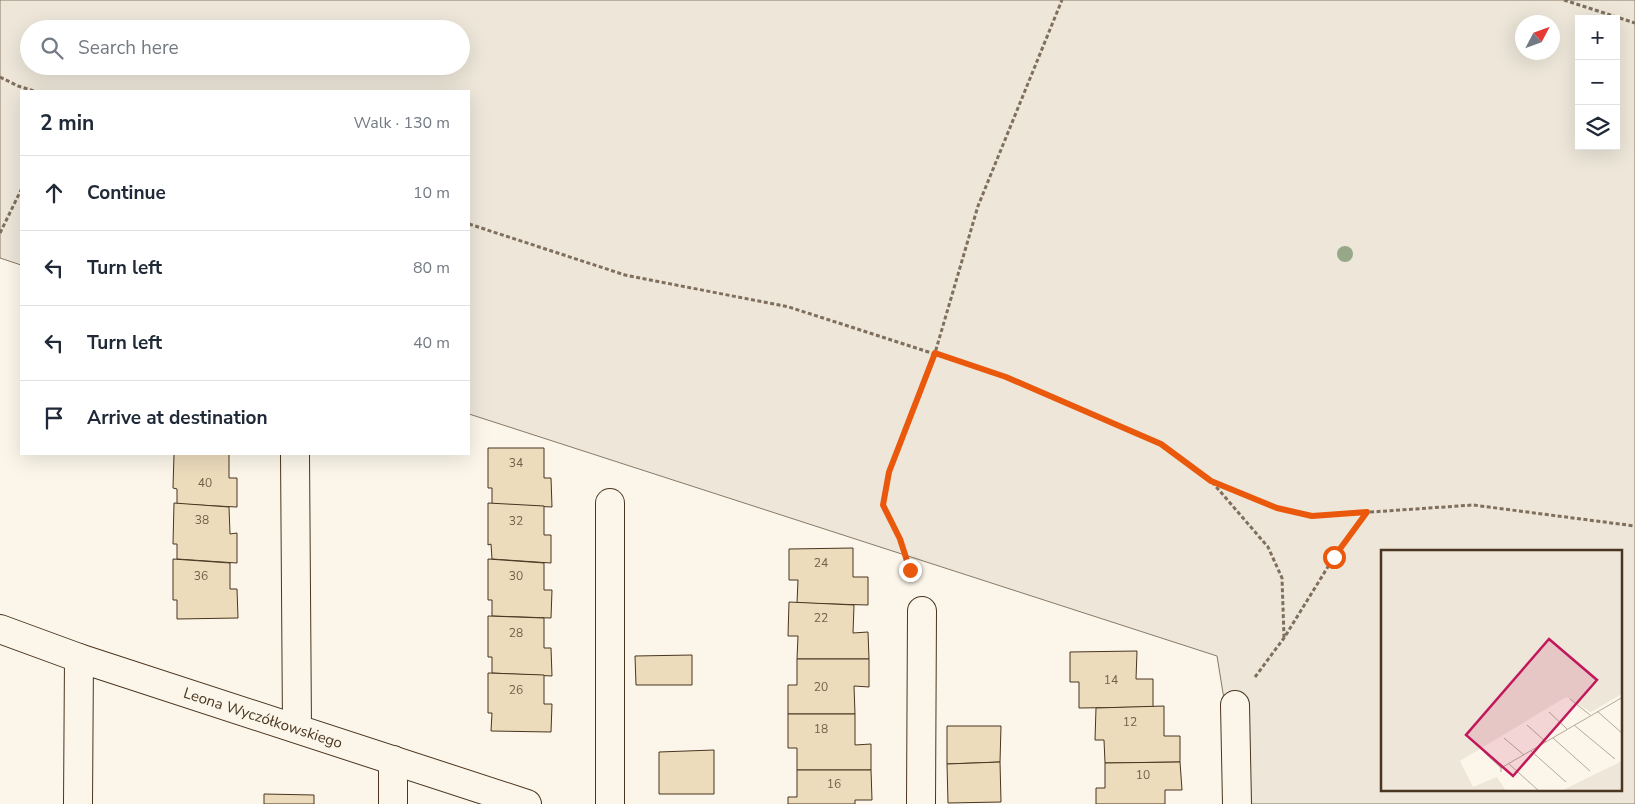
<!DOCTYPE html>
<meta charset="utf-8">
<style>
body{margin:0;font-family:"Nunito Sans",sans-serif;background:#f6f6f7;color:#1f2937}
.controls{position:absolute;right:15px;top:15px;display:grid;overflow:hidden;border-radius:0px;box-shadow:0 5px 20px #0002}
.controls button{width:45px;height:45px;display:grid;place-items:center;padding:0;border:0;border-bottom:1px solid #e0e1e3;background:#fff;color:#1f2937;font:25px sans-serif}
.compass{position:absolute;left:1515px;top:15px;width:45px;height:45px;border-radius:50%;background:#fff;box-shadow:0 5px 20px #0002;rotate:49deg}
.stop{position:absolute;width:15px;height:15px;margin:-11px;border:4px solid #ea580c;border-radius:50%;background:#fff}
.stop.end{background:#ea580c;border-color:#fff;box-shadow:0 1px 5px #0008}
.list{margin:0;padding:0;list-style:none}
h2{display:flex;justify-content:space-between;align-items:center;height:65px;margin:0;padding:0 20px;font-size:21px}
h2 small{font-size:16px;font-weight:400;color:#747a83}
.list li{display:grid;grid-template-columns:32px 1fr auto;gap:15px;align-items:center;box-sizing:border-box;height:75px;padding:0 20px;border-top:1px solid #e0e1e3}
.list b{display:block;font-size:19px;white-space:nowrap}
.list em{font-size:16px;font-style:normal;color:#747a83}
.icon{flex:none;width:28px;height:28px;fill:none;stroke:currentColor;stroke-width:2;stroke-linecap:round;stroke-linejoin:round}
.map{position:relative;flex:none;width:1635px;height:804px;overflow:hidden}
.search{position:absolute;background:#fff;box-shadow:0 5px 20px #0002;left:20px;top:20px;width:450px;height:55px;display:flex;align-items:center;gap:12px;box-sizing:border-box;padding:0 18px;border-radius:28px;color:#747a83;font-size:19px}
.panel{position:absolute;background:#fff;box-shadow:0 5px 20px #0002;left:20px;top:90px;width:450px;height:365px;border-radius:0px}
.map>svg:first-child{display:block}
.green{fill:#ede6d9;stroke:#887966;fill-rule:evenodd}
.building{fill:#ecdcbc;stroke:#4a3520}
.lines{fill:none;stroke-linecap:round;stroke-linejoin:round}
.minor-casing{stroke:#4a3520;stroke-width:30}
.path{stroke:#7f6f5c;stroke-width:3;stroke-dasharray:4 2.5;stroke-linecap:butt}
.minor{stroke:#fbf6e9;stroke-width:28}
.tree{fill:#96a887}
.route{stroke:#ea580c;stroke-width:6}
.labels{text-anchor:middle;stroke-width:4;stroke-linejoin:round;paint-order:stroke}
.number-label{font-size:12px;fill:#725f47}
.street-label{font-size:15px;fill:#4a3520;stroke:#fbf6e9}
.inset-road{fill:none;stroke:#b4a999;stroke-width:1}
.view{fill:#c2185b;fill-opacity:0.15;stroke:#c2185b;stroke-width:2.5}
.inset-edge{fill:none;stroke:#4a3520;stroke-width:2.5}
</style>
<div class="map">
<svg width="1635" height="804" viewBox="0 0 1635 804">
<rect width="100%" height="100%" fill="#fbf6e9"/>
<path class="green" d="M0,0H1635V804H1241L1217,656L469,414V91H21V265L0,258ZM1579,19H1616V146H1579ZM1522,22H1552V52H1522ZM29,29H461V66H29ZM1382,552H1621V790H1382Z"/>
<g class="building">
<polygon points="488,448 544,448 544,478 551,478 552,507 492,504 492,488 488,488"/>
<polygon points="174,454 229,454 229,478 237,478 237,507 177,504 177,489 173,488"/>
<polygon points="174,503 229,507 230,534 237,533 237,563 177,559 177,544 173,544"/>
<polygon points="488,503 544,506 544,535 551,535 551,563 492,559 491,544 488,545"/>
<polygon points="853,548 853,577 868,577 868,605 797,603 798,580 789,580 789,549"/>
<polygon points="173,559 230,563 230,589 237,589 238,618 177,619 177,600 173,600"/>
<polygon points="488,559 544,563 544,590 552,590 551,618 492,616 492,600 488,600"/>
<polygon points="789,602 854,605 853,633 868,632 869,659 797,659 798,636 788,636"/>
<polygon points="488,616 544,618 544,648 551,648 552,676 492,673 492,657 488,657"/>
<polygon points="1137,651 1136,679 1153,679 1153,707 1079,708 1079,682 1070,682 1070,652"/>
<polygon points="692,655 692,685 636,685 635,656"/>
<polygon points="797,659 869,659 869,687 854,686 855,714 788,714 788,685 797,685"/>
<polygon points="488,673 544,675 544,704 552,704 551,732 491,731 492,713 488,713"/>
<polygon points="1164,706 1164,736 1180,736 1180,762 1105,763 1104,740 1095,740 1096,708"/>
<polygon points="788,714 855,714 855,745 871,744 871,770 797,770 797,748 788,748"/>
<polygon points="947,726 1001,726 1000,762 947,764"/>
<polygon points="714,750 714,794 659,794 659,752"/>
<polygon points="1000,762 1001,802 948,803 947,764"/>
<polygon points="1180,762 1182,790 1165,790 1165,804 1096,804 1096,788 1105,788 1105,763"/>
<polygon points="797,770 871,770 872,800 855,800 855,804 788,804 788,797 797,797"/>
<polygon points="264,794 314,795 314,804 264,804"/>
</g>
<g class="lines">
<g class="minor-casing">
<g id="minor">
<polyline points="295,454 297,728"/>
<polyline points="0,629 79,658 527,804"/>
<polyline points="1235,705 1237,804"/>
<polyline points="78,804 79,658"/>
<polyline points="393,804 393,760"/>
<polyline points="610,804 610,503"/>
<polyline points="921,804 922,611"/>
</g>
</g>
<g class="path">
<polyline points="1564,0 1635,23"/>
<polyline points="0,77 18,86 34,91"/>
<polyline points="469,224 625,275 789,307 1006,377 1161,445 1211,481 1277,508 1313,516 1473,505 1635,526"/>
<polyline points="0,233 21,190"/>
<polyline points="1212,482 1268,547 1282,578 1284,637"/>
<polyline points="912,576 900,539 883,505 889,472 935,353 978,206 1062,0"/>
<polyline points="1255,677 1284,638 1334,557 1366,512"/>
</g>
<use href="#minor" class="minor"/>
</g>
<circle class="tree" cx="1345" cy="254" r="8"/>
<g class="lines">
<polyline class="route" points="910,570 900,539 883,505 889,472 935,353 1006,377 1161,444 1211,481 1277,508 1312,516 1367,512 1334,557"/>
</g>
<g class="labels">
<g class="number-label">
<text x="516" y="467">34</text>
<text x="205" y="487">40</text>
<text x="202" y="524">38</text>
<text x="516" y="525">32</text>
<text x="821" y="567">24</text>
<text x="201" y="580">36</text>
<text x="516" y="580">30</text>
<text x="821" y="622">22</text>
<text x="516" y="637">28</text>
<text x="1111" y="684">14</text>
<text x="821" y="691">20</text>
<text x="516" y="694">26</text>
<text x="1130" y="726">12</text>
<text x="821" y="733">18</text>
<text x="1143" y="779">10</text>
<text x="834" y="788">16</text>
</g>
<g class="street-label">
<text transform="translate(263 718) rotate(18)" y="5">Leona Wyczółkowskiego</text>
</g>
</g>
<g transform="translate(1381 550)">
<rect width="241" height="241" fill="#fbf6e9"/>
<path d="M0,0H241V144L210,162L185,147L79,211L92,237L116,227L125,241H0ZM241,211V241H180Z" fill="#ede6d9"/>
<path class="inset-road" d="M189,149L209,165M216,161L242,184M168,162L186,179M146,175L165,192M193,175L234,209M123,188L143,205M172,188L209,221M150,201L185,232M103,202L120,218M128,214L158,241M120,222V218L242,147"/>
<path class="view" d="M168,89L216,130L132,226L85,185Z"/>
<rect width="241" height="241" class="inset-edge"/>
</g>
</svg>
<div class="controls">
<button>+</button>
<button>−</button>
<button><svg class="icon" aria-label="layers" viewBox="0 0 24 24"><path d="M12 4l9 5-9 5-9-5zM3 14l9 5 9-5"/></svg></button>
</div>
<svg class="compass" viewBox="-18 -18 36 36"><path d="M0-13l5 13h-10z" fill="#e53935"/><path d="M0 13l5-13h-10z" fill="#747a83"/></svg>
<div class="stop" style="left:1334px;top:557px"></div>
<div class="stop end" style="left:910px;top:570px"></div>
<div class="search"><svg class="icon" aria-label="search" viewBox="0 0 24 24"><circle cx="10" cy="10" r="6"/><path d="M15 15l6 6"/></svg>Search here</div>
<section class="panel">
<h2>2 min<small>Walk · 130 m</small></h2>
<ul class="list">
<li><svg class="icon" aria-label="ahead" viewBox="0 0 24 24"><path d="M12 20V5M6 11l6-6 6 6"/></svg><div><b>Continue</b></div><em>10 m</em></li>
<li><svg class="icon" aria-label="left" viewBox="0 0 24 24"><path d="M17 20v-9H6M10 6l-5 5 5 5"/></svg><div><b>Turn left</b></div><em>80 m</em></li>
<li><svg class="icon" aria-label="left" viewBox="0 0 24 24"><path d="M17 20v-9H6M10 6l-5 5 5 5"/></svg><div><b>Turn left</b></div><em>40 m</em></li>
<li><svg class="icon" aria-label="arrive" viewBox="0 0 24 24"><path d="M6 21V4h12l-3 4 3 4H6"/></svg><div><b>Arrive at destination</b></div></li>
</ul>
</section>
</div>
